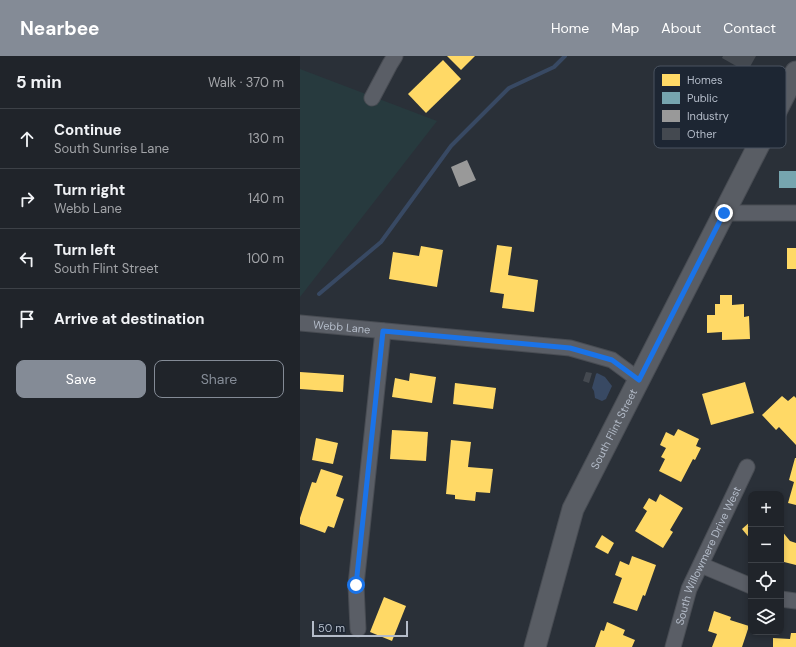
<!DOCTYPE html>
<meta charset="utf-8">
<style>
body{margin:0;font-family:"DM Sans",sans-serif;background:#282c32;color:#f1f3f6}
.controls{position:absolute;right:12px;bottom:12px;display:grid;overflow:hidden;border-radius:8px;box-shadow:0 2px 6px #0003}
.controls button{width:36px;height:36px;display:grid;place-items:center;padding:0;border:0;border-bottom:1px solid #3d4147;background:#20242a;color:#f1f3f6;font:20px sans-serif}
.scale{position:absolute;left:12px;bottom:10px;width:96px;box-sizing:border-box;padding-left:4px;border:2px solid #b4bcc9;border-top:0;font-size:11px;line-height:14px;white-space:nowrap;color:#b4bcc9;-webkit-text-stroke:3px #1d2633;paint-order:stroke}
.stop{position:absolute;width:12px;height:12px;margin:-9px;border:3px solid #1a73e8;border-radius:50%;background:#fff}
.stop.end{background:#1a73e8;border-color:#fff;box-shadow:0 1px 4px #0008}
.list{margin:0;padding:0;list-style:none}
h2{display:flex;justify-content:space-between;align-items:center;height:52px;margin:0;padding:0 16px;font-size:17px}
h2 small{font-size:13px;font-weight:400;color:#a2a4a8}
.list li{display:grid;grid-template-columns:26px 1fr auto;gap:12px;align-items:center;box-sizing:border-box;height:60px;padding:0 16px;border-top:1px solid #3d4147}
.list b{display:block;font-size:15px;white-space:nowrap}
.list p{margin:0;font-size:13px;white-space:nowrap;color:#a2a4a8}
.list em{font-size:13px;font-style:normal;color:#a2a4a8}
.actions{display:flex;gap:8px;padding:12px 16px}
.actions a{flex:1;padding:9px 0;border:1px solid #848b96;border-radius:8px;text-align:center;font-size:14px;color:#848b96}
.actions .main{background:#848b96;color:#fff}
.icon{flex:none;width:22px;height:22px;fill:none;stroke:currentColor;stroke-width:2;stroke-linecap:round;stroke-linejoin:round}
.map{position:relative;flex:none;width:496px;height:591px;overflow:hidden}
header{display:flex;align-items:center;gap:24px;box-sizing:border-box;height:56px;padding:0 20px;background:#848b96;color:#fff}
header strong{font-size:19px}
nav{display:flex;gap:22px;margin-inline-start:auto;font-size:14px}
main{display:flex}
aside{flex:1;background:#20242a}
.map>svg:first-child{display:block}
.green{fill:#273a3e}
.water{fill:#384963}
.homes{fill:#ffd966}
.public{fill:#76a5af}
.industry{fill:#999}
.lines{fill:none;stroke-linecap:round;stroke-linejoin:round}
.stream{stroke:#384963;stroke-width:4}
.building{fill:#444950}
.minor-casing{stroke:#484c53;stroke-width:17}
.secondary-casing{stroke:#484c53;stroke-width:23}
.minor{stroke:#5a5e66;stroke-width:15}
.secondary{stroke:#595d64;stroke-width:21}
.route{stroke:#1a73e8;stroke-width:5}
.labels{text-anchor:middle;stroke-width:4;stroke-linejoin:round;paint-order:stroke}
.street-label{font-size:11px;fill:#b4bcc9;stroke:#1d2633}
.key{fill:#1d2633;stroke:#4a5360;stroke-width:1}
.key-label{font-size:11px;fill:#b4bcc9}
</style>
<header>
<strong>Nearbee</strong>
<nav><a>Home</a><a>Map</a><a>About</a><a>Contact</a></nav>
</header>
<main>
<aside>
<h2>5 min<small>Walk · 370 m</small></h2>
<ul class="list">
<li><svg class="icon" aria-label="ahead" viewBox="0 0 24 24"><path d="M12 20V5M6 11l6-6 6 6"/></svg><div><b>Continue</b><p>South Sunrise Lane</p></div><em>130 m</em></li>
<li><svg class="icon" aria-label="right" viewBox="0 0 24 24"><path d="M7 20v-9h11M14 6l5 5-5 5"/></svg><div><b>Turn right</b><p>Webb Lane</p></div><em>140 m</em></li>
<li><svg class="icon" aria-label="left" viewBox="0 0 24 24"><path d="M17 20v-9H6M10 6l-5 5 5 5"/></svg><div><b>Turn left</b><p>South Flint Street</p></div><em>100 m</em></li>
<li><svg class="icon" aria-label="arrive" viewBox="0 0 24 24"><path d="M6 21V4h12l-3 4 3 4H6"/></svg><div><b>Arrive at destination</b></div></li>
</ul>
<div class="actions"><a class="main">Save</a><a>Share</a></div>
</aside>
<div class="map">
<svg width="496" height="591" viewBox="0 0 496 591">
<rect width="100%" height="100%" fill="#2a3038"/>
<polygon class="green" points="0,13 137,65 0,241"/>
<polygon class="water" points="297,317 305,321 312,330 306,343 302,345 295,342 294,335 292,332 296,318"/>
<g class="homes">
<polygon points="147,0 175,0 161,14"/>
<polygon points="143,4 161,23 126,57 108,38"/>
<polygon points="197,189 212,191 208,219 238,224 234,256 202,252 204,238 190,236"/>
<polygon points="121,190 143,194 137,231 89,223 93,196 119,200"/>
<rect x="487" y="192" width="9" height="21"/>
<polygon points="420,239 432,239 432,249 444,248 444,261 449,260 450,283 422,284 422,276 407,277 407,259 415,259 415,248 420,248"/>
<polygon points="0,316 44,319 43,336 0,333"/>
<polygon points="110,317 136,321 132,347 92,341 95,322 109,325"/>
<polygon points="445,326 454,357 411,369 402,338"/>
<polygon points="155,327 196,332 193,353 153,348"/>
<polygon points="482,340 488,345 494,340 496,342 496,389 479,371 476,374 462,359"/>
<polygon points="378,373 399,383 396,390 401,392 395,404 393,403 381,426 359,415 365,403 361,401 366,392 360,389 366,376 374,380"/>
<polygon points="92,374 128,376 126,405 90,403"/>
<polygon points="16,382 38,387 33,408 12,404"/>
<polygon points="151,384 171,386 168,411 193,413 190,437 176,436 175,445 155,443 155,439 146,438"/>
<polygon points="495,402 496,402 496,449 488,447 494,426 489,424"/>
<polygon points="21,413 43,420 36,440 44,443 34,472 28,470 25,477 0,468 0,462 12,426 16,427"/>
<polygon points="360,438 383,452 370,474 373,476 363,492 335,475 347,455 343,452 349,442 356,446"/>
<polygon points="451,465 451,484 442,473"/>
<polygon points="481,474 490,485 496,487 496,509 484,506 481,502"/>
<polygon points="302,479 314,487 308,498 295,491"/>
<polygon points="332,500 356,509 345,540 343,539 337,555 313,547 322,522 315,519 320,505 329,509"/>
<polygon points="84,541 106,550 92,585 70,576"/>
<polygon points="414,555 431,561 430,564 449,570 442,591 412,591 417,578 408,575"/>
<polygon points="307,566 325,574 323,579 335,584 332,591 295,591 301,574 304,575"/>
<polygon points="491,577 496,577 496,591 473,591 473,582 490,583"/>
</g>
<rect class="public" x="479" y="115" width="17" height="17"/>
<polygon class="industry" points="167,104 176,124 159,131 151,111"/>
<g class="lines">
<polyline class="stream" points="19,238 81,186 151,90 209,32 254,11 265,0"/>
</g>
<g class="building">
<polygon points="423,0 456,0 447,16 422,2"/>
<polygon points="286,316 292,317 289,327 283,325"/>
</g>
<g class="lines">
<g class="minor-casing">
<g id="minor">
<polyline points="72,42 90,8 95,0"/>
<polyline points="424,157 496,157"/>
<path id="s1" d="M0,267L270,292L312,304L339,324"/>
<polyline points="401,509 451,530"/>
<polyline points="481,543 496,545"/>
<polyline points="58,573 56,529 83,275"/>
<path id="s2" d="M373,591L389,533L447,411"/>
</g>
</g>
<g class="secondary-casing">
<g id="secondary">
<path id="s3" d="M235,591L273,453L496,16"/>
</g>
</g>
<use href="#minor" class="minor"/>
<use href="#secondary" class="secondary"/>
</g>
<g class="lines">
<polyline class="route" points="56,529 83,275 270,292 312,304 339,324 424,157"/>
</g>
<g class="labels">
<g class="street-label">
<text dy="4" stroke="none"><textPath href="#s1" startOffset="42">Webb Lane</textPath></text>
<text dy="4" stroke="none"><textPath href="#s3" startOffset="233">South Flint Street</textPath></text>
<text dy="4" stroke="none"><textPath href="#s2" startOffset="98">South Willowmere Drive West</textPath></text>
</g>
</g>
<rect x="354" y="10" width="132" height="82" rx="6" class="key"/>
<rect x="362" y="18" width="18" height="12" fill="#ffd966"/>
<rect x="362" y="36" width="18" height="12" fill="#76a5af"/>
<rect x="362" y="54" width="18" height="12" fill="#999"/>
<rect x="362" y="72" width="18" height="12" fill="#444950"/>
<g class="key-label">
<text x="387" y="28">Homes</text>
<text x="387" y="46">Public</text>
<text x="387" y="64">Industry</text>
<text x="387" y="82">Other</text>
</g>
</svg>
<div class="controls">
<button>+</button>
<button>−</button>
<button><svg class="icon" aria-label="locate" viewBox="0 0 24 24"><circle cx="12" cy="12" r="6"/><path d="M12 2v4M12 18v4M2 12h4M18 12h4"/></svg></button>
<button><svg class="icon" aria-label="layers" viewBox="0 0 24 24"><path d="M12 4l9 5-9 5-9-5zM3 14l9 5 9-5"/></svg></button>
</div>
<div class="scale">50 m</div>
<div class="stop" style="left:56px;top:529px"></div>
<div class="stop end" style="left:424px;top:157px"></div>
</div>
</main>
